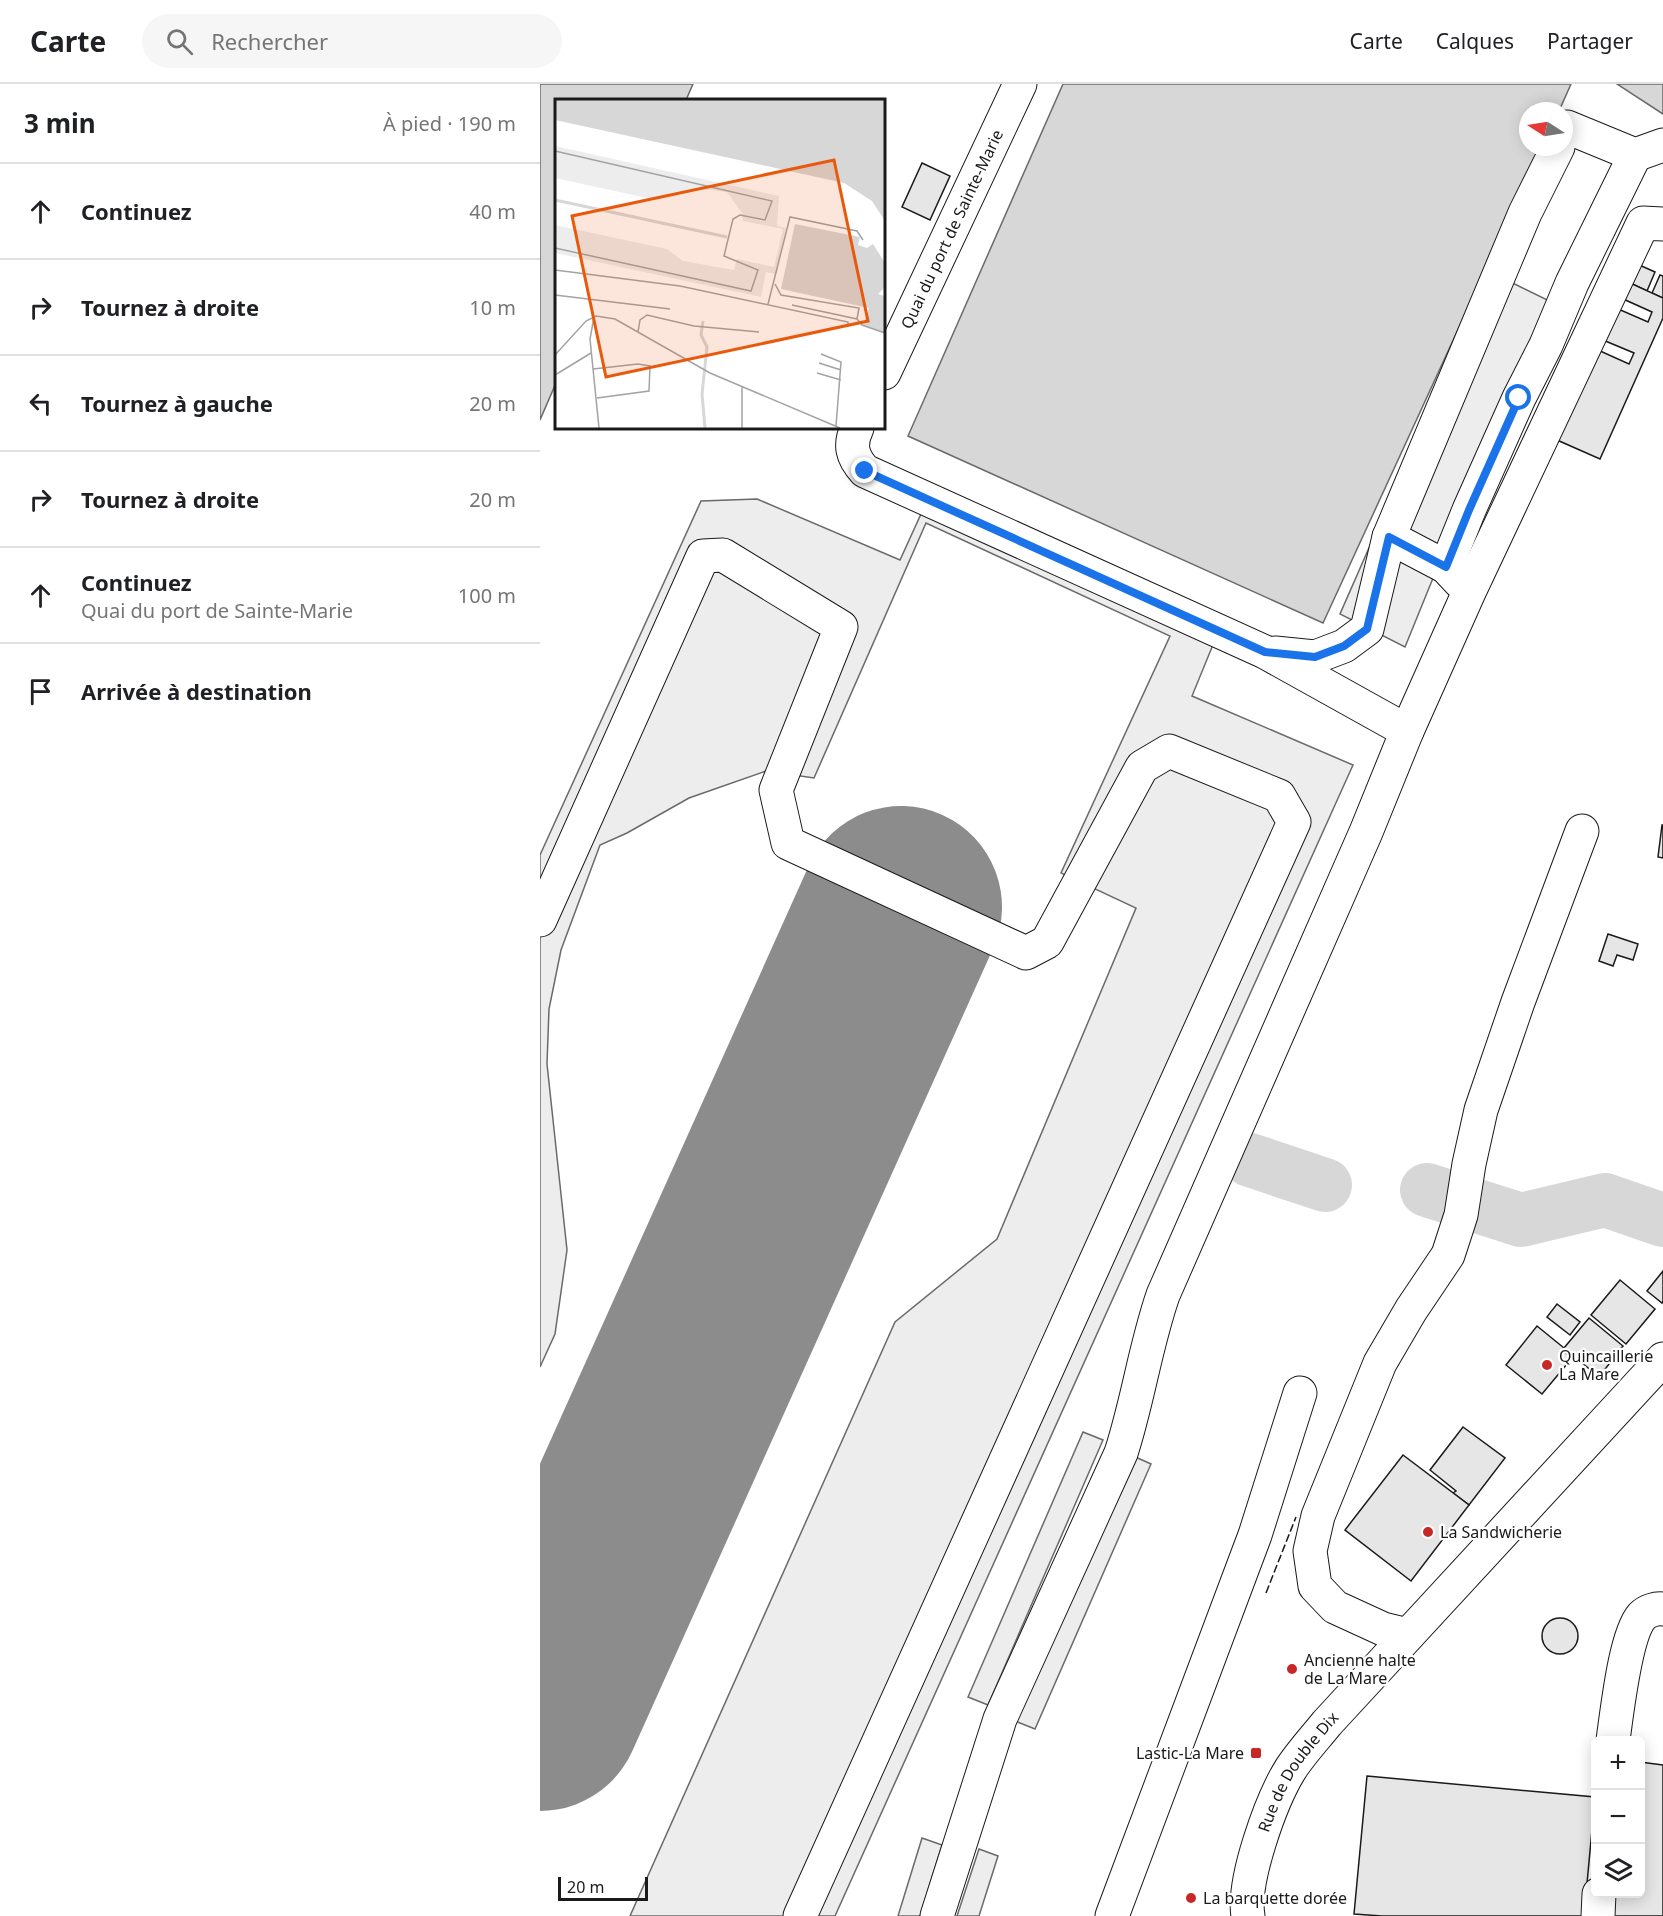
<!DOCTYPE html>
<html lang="fr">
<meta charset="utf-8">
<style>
body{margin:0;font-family:"Noto Sans",sans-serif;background:#f6f6f6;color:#202124}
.controls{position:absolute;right:18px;bottom:18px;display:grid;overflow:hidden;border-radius:9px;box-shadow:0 3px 15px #0003}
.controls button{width:54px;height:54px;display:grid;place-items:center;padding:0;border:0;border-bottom:2px solid #e0e0e0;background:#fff;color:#202124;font:30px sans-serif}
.compass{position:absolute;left:979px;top:18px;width:54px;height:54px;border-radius:50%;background:#fff;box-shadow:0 3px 15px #0003;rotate:282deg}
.scale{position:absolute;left:18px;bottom:15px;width:90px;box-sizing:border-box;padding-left:6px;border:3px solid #1a1a1a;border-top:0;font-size:16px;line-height:21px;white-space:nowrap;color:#1a1a1a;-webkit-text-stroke:4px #fff;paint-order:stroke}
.stop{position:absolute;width:18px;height:18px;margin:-14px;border:4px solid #1a73e8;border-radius:50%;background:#fff}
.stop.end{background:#1a73e8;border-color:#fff;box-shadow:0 2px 6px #0008}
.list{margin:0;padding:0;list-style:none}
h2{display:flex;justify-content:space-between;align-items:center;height:78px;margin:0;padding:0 24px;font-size:26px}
h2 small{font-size:20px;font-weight:400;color:#757577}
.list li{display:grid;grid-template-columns:39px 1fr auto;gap:18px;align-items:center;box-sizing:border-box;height:96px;padding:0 24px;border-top:2px solid #e0e0e0}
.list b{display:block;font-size:22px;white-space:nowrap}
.list p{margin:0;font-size:20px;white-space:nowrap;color:#757577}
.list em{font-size:20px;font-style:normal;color:#757577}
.icon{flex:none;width:33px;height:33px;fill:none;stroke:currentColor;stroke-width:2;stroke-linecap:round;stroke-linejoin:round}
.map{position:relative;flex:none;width:1123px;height:1832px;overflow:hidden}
header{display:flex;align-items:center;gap:36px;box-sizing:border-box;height:84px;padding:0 30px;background:#fff;border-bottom:2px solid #e0e0e0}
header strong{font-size:28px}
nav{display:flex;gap:33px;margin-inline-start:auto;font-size:21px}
.search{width:420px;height:54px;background:#f6f6f6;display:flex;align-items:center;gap:15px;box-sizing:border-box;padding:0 21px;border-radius:33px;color:#757577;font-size:22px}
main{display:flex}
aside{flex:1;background:#fff}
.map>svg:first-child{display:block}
.built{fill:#ededed;stroke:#6a6a6a;stroke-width:1.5}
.water{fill:#d7d7d7;stroke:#6a6a6a;stroke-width:1.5}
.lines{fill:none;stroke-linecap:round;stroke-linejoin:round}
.river{stroke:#d7d7d7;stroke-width:54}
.runway{stroke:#8c8c8c;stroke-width:202}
.building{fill:#e6e6e6;stroke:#1a1a1a;stroke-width:1.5}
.minor-casing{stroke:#1a1a1a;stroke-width:35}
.minor{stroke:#fff;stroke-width:33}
.fence{stroke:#1a1a1a;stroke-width:1.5;stroke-dasharray:8 3;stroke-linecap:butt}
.route{stroke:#1a73e8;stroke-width:8}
.poi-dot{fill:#c62828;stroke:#fff;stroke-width:2}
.labels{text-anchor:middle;stroke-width:4.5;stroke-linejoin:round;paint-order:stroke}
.street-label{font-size:16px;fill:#1a1a1a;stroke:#fff}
.poi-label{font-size:16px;fill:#1a1a1a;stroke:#fff;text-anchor:start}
.inset-river{fill:none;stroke:#d7d7d7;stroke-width:3}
.inset-road{fill:none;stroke:#a3a3a3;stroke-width:1.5}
.view{fill:#e8590c;fill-opacity:0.15;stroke:#e8590c;stroke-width:3}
.inset-edge{fill:none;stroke:#1a1a1a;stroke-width:3}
</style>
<header>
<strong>Carte</strong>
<div class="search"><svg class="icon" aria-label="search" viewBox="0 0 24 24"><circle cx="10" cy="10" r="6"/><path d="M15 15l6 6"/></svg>Rechercher</div>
<nav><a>Carte</a><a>Calques</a><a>Partager</a></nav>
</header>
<main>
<aside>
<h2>3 min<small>À pied · 190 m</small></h2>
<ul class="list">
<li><svg class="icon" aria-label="ahead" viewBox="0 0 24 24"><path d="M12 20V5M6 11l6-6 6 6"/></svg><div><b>Continuez</b></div><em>40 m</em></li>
<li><svg class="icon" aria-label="right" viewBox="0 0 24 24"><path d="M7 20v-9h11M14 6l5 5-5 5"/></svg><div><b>Tournez à droite</b></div><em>10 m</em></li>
<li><svg class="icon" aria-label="left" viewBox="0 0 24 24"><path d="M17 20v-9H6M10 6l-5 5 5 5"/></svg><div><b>Tournez à gauche</b></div><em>20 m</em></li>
<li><svg class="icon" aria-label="right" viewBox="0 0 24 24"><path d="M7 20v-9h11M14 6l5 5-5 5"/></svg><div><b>Tournez à droite</b></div><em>20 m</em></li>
<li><svg class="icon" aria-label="ahead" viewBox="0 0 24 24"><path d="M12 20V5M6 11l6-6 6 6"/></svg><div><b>Continuez</b><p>Quai du port de Sainte-Marie</p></div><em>100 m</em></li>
<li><svg class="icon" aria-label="arrive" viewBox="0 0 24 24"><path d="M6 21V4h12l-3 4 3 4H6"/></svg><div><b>Arrivée à destination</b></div></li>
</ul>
</aside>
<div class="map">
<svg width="1123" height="1832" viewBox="0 0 1123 1832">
<rect width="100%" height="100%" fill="#fff"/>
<g class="built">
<polygon points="950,188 1034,229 911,450 865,563 800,530"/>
<polygon points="217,415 360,476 386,419 677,551 652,612 813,681 295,1832 90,1832 355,1238 457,1155 596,824 521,789 630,552 386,439 274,694 226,687 149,714 87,749 60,761 21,866 9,925 7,980 27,1166 15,1250 0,1283 0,771 161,417"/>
<polygon points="543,1348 563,1356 448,1621 428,1613"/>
<polygon points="591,1371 611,1380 495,1645 475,1637"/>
<polygon points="382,1754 402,1761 380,1832 358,1832"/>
<polygon points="439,1765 458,1772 439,1832 417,1832"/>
</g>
<g class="water">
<polygon points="0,0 153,0 146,16 16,16 16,299 0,336"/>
<polygon points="523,0 1031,0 1019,27 988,27 988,63 1002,63 783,539 368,352"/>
<polygon points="1077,0 1123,0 1123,30"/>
</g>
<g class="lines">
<g class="river">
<polyline points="710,1076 785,1101"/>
<polyline points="887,1106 981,1136 1065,1116 1123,1136"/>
</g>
<polyline class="runway" points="0,1626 361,823"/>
</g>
<g class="building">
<polygon points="382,79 410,92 390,136 362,123"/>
<polygon points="1097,180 1115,188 1107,207 1088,198"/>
<polygon points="1120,191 1123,192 1123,214 1112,209"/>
<polygon points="1088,198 1123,214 1123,234 1060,375 1017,356 1058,266 1089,280 1094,269 1063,256 1076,224 1108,238 1112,228 1081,214"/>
<polygon points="1122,741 1123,741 1123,774 1118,773"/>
<polygon points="1068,850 1098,860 1093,876 1077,871 1073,882 1059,877"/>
<polygon points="1123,1187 1123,1217 1122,1219 1107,1207"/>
<polygon points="1080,1196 1115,1225 1086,1260 1051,1231"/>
<polygon points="1017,1220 1040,1238 1030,1251 1007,1233"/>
<polygon points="1049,1234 1083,1262 1059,1293 1024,1264"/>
<polygon points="997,1242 1024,1264 1022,1266 1032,1274 1002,1310 966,1281"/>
<polygon points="923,1343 965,1374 929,1421 913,1409 916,1407 890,1386"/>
<polygon points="863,1371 929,1421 871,1497 805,1446"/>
<circle cx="1020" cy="1552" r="18"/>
<polygon points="1100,1678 1123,1681 1123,1832 1071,1832 1073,1810 1100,1810"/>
<polygon points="827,1692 1055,1713 1044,1832 842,1832 814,1830"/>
</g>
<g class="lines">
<g class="minor-casing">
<g id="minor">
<polyline points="1024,49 1027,43 1095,71 1123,61"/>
<path id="s1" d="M344,289L480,0"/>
<path d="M317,344C309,361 312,373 325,387L725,568L867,647"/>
<polyline points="849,453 906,483 920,498"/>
<polyline points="906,483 929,426 979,314 1006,261 1032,199 1095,71"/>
<polyline points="735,569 775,573 804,562 827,545 849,453 985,129 1018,63"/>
<polyline points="0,836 163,472 183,471 301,543 236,706 248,759 486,869 507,858 602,683 629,667 739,712 754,738 260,1832"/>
<polyline points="868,1551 843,1545 795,1523 775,1502 770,1467 778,1432 840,1279 871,1226 908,1171 921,1131 929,1080 941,1026 978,918 1042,747"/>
<path d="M1073,1656C1077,1629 1085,1551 1102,1532C1107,1527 1116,1524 1123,1525"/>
<path d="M397,1832L460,1635L581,1369C598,1317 605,1263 623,1211L826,748L867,647L929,508L1103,139L1123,140"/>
<polyline points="572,1832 715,1451 760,1309"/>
<path id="s2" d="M708,1832C702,1797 731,1717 750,1686C760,1670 775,1654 787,1639L1123,1275"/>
<polyline points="1058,1832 1059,1810"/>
</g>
</g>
<use href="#minor" class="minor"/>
<polyline class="fence" points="726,1509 756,1433"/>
</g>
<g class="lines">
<polyline class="route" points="325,387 725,568 775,573 804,562 827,545 849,453 906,483 929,426 979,314"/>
</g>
<g class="poi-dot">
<circle cx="1007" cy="1281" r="6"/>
<circle cx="888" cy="1448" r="6"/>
<circle cx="752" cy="1585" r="6"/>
<rect x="710" y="1663" width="12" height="12" rx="3"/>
<circle cx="651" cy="1814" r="6"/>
</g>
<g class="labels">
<g class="street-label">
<text dy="6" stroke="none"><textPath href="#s1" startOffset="159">Quai du port de Sainte-Marie</textPath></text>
<text dy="6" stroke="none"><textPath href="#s2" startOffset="156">Rue de Double Dix</textPath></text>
</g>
<g class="poi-label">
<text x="1019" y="1278">Quincaillerie<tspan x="1019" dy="18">La Mare</tspan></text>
<text x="900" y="1454">La Sandwicherie</text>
<text x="764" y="1582">Ancienne halte<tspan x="764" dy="18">de La Mare</tspan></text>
<text x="704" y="1675" text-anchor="end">Lastic-La Mare</text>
<text x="663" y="1820">La barquette dorée</text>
</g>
</g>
<g transform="translate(15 15)">
<rect width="330" height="330" fill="#fff"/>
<path d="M0,47L224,97L222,127L231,129L221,175L211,173L206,198L0,154V126L112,150L128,162L179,171L182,160L219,168L228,130L188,122L187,114L172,93L147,90L101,101L0,79Z" fill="#ededed"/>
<path d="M0,1H330V122L317,102L289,84L0,21ZM240,125L305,138L303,146L312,149L318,145L330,164V188L323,195L330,197V234L308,226L314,209L226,190Z" fill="#d7d7d7"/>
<path class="inset-river" d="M0,101L172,138M148,222L146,236L152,248L147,295L150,329"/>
<path class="inset-road" d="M0,52L217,102L210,121L185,116L178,120L169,157L203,171L196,192L0,149M0,171L125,187L293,223V227M220,185L226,196L304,209L302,220M0,196L115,210M213,205L235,118L302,132L308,141M237,206L302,220L307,226L330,234M39,218L35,240L44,329M83,233L85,221L92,216L139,227L204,233M266,255L286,263L281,327M0,256L31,222L41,217L60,220L155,274L285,329M264,264L286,271M38,270L83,265L95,267L94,292L42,299M262,274L286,281M0,276L36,254M187,287V329"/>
<path class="view" d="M279,61L313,222L51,278L17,117Z"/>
<rect width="330" height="330" class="inset-edge"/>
</g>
</svg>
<div class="controls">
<button>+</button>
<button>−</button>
<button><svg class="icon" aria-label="layers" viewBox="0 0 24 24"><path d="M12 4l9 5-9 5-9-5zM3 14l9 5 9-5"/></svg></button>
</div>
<svg class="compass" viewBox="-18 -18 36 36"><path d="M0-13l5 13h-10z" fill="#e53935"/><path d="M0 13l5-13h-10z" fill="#757577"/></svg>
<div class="scale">20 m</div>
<div class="stop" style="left:979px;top:314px"></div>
<div class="stop end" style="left:325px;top:387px"></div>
</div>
</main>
